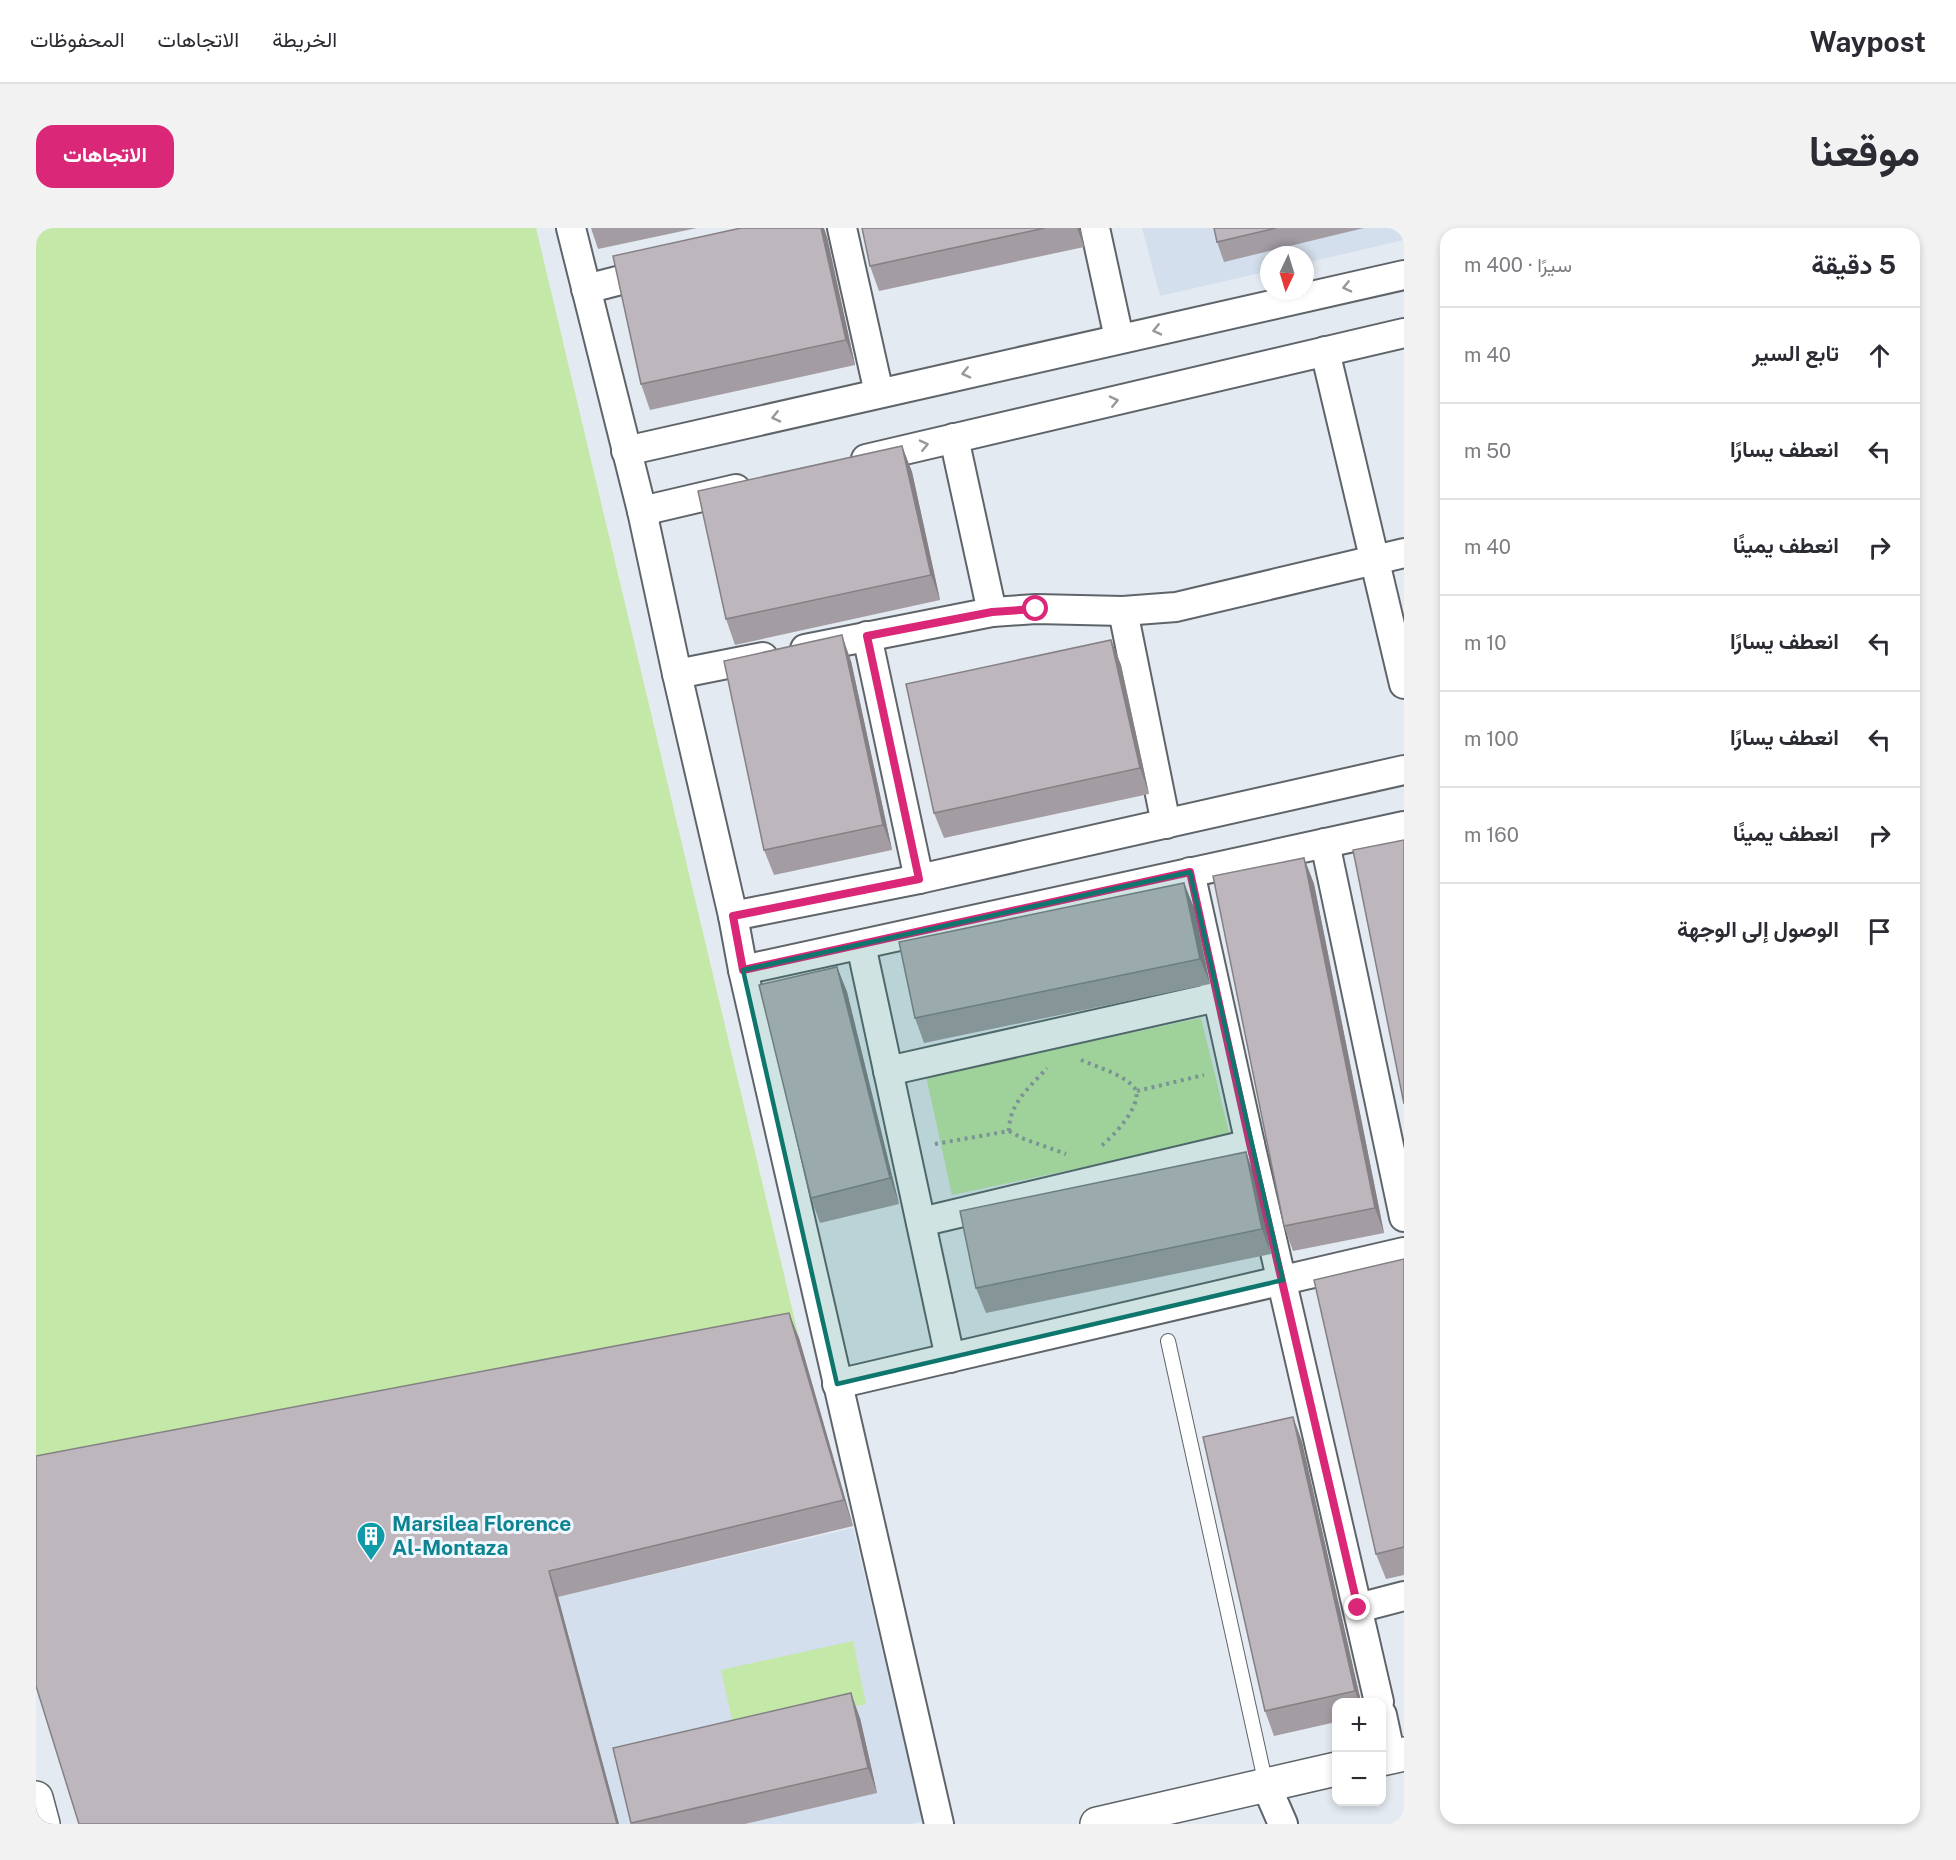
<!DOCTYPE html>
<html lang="ar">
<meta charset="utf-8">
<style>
body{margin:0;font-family:"Public Sans",Vazirmatn,sans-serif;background:#f2f2f3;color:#2b2b33;direction:rtl}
.controls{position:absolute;right:18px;bottom:18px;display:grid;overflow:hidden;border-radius:12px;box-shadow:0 3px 9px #0003}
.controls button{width:54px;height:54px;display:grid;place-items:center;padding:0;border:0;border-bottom:2px solid #e1e1e2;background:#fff;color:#2b2b33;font:30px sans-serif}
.compass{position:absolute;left:1224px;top:18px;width:54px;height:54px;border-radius:50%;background:#fff;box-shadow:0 3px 9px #0003;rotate:184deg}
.stop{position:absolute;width:18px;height:18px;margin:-14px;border:4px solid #db2777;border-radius:50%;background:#fff}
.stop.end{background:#db2777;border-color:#fff;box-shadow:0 2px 6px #0008}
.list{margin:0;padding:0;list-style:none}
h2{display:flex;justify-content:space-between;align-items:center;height:78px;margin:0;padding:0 24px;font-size:26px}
h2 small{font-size:20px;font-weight:400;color:#7c7c81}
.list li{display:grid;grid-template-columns:39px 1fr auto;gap:18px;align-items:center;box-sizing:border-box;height:96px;padding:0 24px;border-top:2px solid #e1e1e2}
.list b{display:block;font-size:22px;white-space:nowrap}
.list em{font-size:20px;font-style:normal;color:#7c7c81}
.icon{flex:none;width:33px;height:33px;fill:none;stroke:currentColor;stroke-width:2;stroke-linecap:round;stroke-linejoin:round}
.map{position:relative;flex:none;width:1368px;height:1596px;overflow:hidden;direction:ltr;border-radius:18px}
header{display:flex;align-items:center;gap:36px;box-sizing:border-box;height:84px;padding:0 30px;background:#fff;border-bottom:2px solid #e1e1e2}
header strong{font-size:28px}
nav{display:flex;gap:33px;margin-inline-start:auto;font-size:21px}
.intro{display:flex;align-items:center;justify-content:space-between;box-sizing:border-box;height:144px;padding:0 36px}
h1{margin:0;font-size:42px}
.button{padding:15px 27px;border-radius:18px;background:#db2777;color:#fff;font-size:21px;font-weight:700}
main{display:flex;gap:36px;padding:0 36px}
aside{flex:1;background:#fff;border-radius:18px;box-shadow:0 3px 9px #0003}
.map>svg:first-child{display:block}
.built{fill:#d3dfec}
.green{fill:#c4e8a7}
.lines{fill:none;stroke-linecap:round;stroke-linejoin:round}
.lane-casing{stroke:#5e6469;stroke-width:16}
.street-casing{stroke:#5e6469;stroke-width:32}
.secondary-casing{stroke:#5e6469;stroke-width:36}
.path{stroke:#959a9f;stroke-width:4;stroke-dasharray:3 4.5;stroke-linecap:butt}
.lane{stroke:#fff;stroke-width:14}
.street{stroke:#fff;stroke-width:28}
.secondary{stroke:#fff;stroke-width:33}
.wall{fill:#a39da3}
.shaded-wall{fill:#848084}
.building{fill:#bdb7bd;stroke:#848084;stroke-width:1.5}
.oneway{stroke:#979898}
.route{stroke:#db2777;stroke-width:8}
.marked{fill:#0f766e;fill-opacity:0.2;stroke:#0f766e;stroke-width:4.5;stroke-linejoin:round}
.labels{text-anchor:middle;stroke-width:6;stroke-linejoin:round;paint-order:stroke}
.culture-label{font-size:21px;font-weight:bold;fill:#0d838f;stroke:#f1f7fe;text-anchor:start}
</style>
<header>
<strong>Waypost</strong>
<nav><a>الخريطة</a><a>الاتجاهات</a><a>المحفوظات</a></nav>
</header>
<div class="intro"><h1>موقعنا</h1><a class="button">الاتجاهات</a></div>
<main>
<aside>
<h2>5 دقيقة<small>سيرًا · 400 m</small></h2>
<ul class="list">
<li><svg class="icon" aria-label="ahead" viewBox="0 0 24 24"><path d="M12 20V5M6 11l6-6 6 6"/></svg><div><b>تابع السير</b></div><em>40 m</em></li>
<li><svg class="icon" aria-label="left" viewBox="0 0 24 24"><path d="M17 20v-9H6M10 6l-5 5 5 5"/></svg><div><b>انعطف يسارًا</b></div><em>50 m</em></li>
<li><svg class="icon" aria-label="right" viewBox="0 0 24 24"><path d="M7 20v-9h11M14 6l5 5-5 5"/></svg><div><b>انعطف يمينًا</b></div><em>40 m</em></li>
<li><svg class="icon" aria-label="left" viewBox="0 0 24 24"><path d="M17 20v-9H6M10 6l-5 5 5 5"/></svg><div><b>انعطف يسارًا</b></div><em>10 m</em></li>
<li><svg class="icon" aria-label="left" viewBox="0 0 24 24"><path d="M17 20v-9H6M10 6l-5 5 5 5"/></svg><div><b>انعطف يسارًا</b></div><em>100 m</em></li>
<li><svg class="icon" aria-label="right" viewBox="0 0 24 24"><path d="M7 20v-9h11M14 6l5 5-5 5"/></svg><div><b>انعطف يمينًا</b></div><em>160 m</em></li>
<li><svg class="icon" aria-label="arrive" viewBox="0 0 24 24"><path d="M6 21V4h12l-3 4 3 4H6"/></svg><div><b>الوصول إلى الوجهة</b></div></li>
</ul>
</aside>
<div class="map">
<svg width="1368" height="1596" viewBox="0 0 1368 1596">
<rect width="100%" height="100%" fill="#e4eaf1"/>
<g class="built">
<polygon points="1106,0 1368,0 1368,12 1269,35 1269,27 1233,27 1233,43 1124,68"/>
<polygon points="817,1300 887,1593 875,1596 583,1596 522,1369"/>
</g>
<g class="green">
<polygon points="0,0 500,0 763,1110 0,1255"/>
<polygon points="1165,790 1194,908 916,967 890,848"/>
<polygon points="817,1413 830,1476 699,1505 685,1442"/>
</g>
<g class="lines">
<g class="lane-casing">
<polyline id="lane" points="1132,1113 1230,1557"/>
</g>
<g class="street-casing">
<g id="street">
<polyline points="535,0 606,283 641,446 697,688 707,742 903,1596"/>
<polyline points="806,0 843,165"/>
<polyline points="1059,0 1083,110"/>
<polyline points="550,61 620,43"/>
<polyline points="1289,123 1368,456"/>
<polyline points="918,210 956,384"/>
<polyline points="590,223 1368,47"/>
<polyline points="830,231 1368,105"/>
<polyline points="606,283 700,261"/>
<polyline points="1087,383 1130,596"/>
<polyline points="831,408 883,651"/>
<polyline points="769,421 956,384 1000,381 1087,383 1140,379 1368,325"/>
<polyline points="641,446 727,429"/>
<polyline points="1289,615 1368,989"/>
<polyline points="1154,644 1214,916 1343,1474"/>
<polyline points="697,688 883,651 1368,542"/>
<polyline points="825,717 914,1130"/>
<polyline points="707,742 1368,598"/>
<polyline points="852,843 1181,769"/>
<polyline points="885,994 1214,916"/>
<polyline points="801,1156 1368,1024"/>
<polyline points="1322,1380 1368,1368"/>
<polyline points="1346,1487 1355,1529"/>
<polyline points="1230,1557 1247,1596"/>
</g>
</g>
<g class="secondary-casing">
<g id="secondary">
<polyline points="1346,1531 1368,1526"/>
<polyline points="0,1570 7,1596"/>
<polyline points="1061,1596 1300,1541"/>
</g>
</g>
<g class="path">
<path d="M1045,832C1061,839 1083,845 1096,857C1113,871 1077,909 1065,918"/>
<polyline points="1101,863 1168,847"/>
<polyline points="973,903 988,911 1030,926"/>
<path d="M899,916L973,903C973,875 994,859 1011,840"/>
</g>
<use href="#lane" class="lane"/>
<use href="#street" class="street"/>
<use href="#secondary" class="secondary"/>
</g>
<g class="wall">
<polygon points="555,0 661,0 562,21"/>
<polygon points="826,0 1044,0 1048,19 843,63 834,38"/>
<polygon points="1178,0 1328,0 1188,34 1181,14"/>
<polygon points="791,9 819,137 614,182 605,156"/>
<polygon points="866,218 876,244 904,372 699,417 690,391"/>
<polygon points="1075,412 1085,437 1113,566 908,610 898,585"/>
<polygon points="815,433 856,622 738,647 728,622"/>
<polygon points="1268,630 1278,656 1348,1005 1257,1023 1248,998"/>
<polygon points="1148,655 1158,680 1174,756 888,815 879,790"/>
<polygon points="801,739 811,764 863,976 784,995 775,970"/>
<polygon points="1210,924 1219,950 1235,1026 950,1085 940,1060"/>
<polygon points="1368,1031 1368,1347 1350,1351 1340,1326"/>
<polygon points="763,1110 817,1298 522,1369 583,1596 43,1596"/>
<polygon points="1257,1189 1266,1214 1325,1474 1300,1474 1300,1494 1238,1508 1229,1483"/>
<polygon points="824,1490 841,1565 709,1596 596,1596 577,1520"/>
</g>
<g class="shaded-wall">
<polygon points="785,0 788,0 791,9 819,137 810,112"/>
<polygon points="1041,0 1044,0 1048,19"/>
<polygon points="866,218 876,244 904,372 895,347"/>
<polygon points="806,407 815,433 856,622 847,597"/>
<polygon points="1075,412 1085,437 1113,566 1104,540"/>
<polygon points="1268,630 1278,656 1348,1005 1339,980"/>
<polygon points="1148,655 1158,680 1174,756 1164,731"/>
<polygon points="801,739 811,764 863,976 854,950"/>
<polygon points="1210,924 1219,950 1235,1026 1226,1001"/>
<polygon points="753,1085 763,1110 817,1298 808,1272"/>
<polygon points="1257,1189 1266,1214 1325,1474 1323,1474 1319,1463"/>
<polygon points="513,1343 522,1369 583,1596 581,1596"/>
<polygon points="815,1465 824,1490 841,1565 832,1540"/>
</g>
<g class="building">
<polygon points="705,0 785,0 810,112 605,156 577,28"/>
<polygon points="826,0 1009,0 834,38"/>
<polygon points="1178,0 1240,0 1181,14"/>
<polygon points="866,218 895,347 690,391 662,263"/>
<polygon points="806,407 847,597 728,622 688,433"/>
<polygon points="1075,412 1104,540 898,585 870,456"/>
<polygon points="1368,612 1368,876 1317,622"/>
<polygon points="1268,630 1339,980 1248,998 1177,648"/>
<polygon points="1148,655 1164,731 879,790 863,714"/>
<polygon points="801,739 854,950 775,970 723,757"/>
<polygon points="1210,924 1226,1001 940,1060 924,983"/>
<polygon points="1368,1031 1368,1319 1340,1326 1278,1052"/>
<polygon points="753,1085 808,1272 513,1343 581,1596 43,1596 0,1458 0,1228"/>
<polygon points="1257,1189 1319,1463 1229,1483 1167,1209"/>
<polygon points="815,1465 832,1540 595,1595 577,1520"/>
</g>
<defs><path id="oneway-chevron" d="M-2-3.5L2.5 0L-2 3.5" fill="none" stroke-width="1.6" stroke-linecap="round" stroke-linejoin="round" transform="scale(1.5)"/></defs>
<g class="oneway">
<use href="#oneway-chevron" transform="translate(1311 59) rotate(167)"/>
<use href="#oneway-chevron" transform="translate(1121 102) rotate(167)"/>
<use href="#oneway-chevron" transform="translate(930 145) rotate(167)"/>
<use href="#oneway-chevron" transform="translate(1078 173) rotate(-13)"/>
<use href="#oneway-chevron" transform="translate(740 189) rotate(167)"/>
<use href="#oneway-chevron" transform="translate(888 217) rotate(-13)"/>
</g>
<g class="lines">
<polyline class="route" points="1000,381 956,384 831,408 883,651 697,688 707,742 1154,644 1214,916 1322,1380"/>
</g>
<path class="marked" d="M1154,644L1247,1052L801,1156L707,742Z"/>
<defs>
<g id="building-pin" transform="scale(1.5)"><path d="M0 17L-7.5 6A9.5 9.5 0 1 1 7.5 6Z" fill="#0f9aa8" stroke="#f1f7fe"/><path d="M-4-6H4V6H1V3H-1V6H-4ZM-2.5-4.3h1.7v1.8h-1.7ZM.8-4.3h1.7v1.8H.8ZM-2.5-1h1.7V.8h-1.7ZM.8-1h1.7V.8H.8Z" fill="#fff"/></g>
</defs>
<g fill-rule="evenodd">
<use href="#building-pin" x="335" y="1308"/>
</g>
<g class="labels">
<g class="culture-label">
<text x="356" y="1303">Marsilea Florence<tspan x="356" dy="24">Al-Montaza</tspan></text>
</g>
</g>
</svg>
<div class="controls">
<button>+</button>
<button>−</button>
</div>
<svg class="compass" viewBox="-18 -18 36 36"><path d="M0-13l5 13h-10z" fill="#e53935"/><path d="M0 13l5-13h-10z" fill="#7c7c81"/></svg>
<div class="stop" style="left:1000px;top:381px"></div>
<div class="stop end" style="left:1322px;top:1380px"></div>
</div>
</main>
